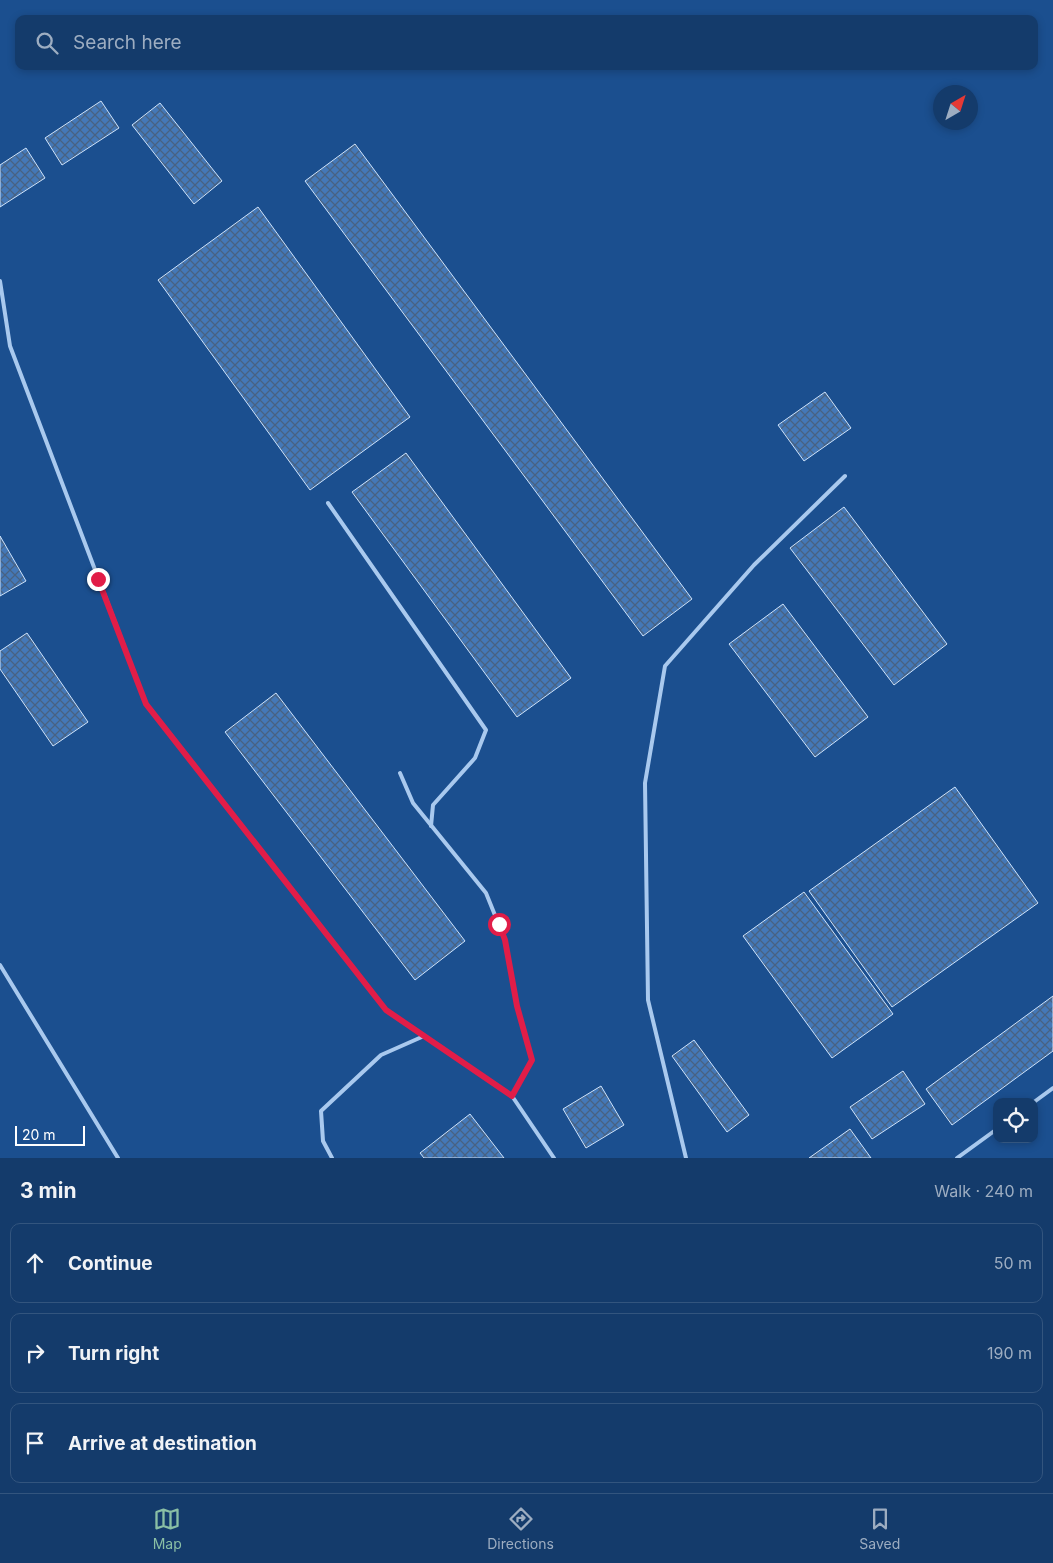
<!DOCTYPE html>
<meta charset="utf-8">
<style>
body{margin:0;font-family:Inter,sans-serif;background:#1d4271;color:#f1f3f6}
.controls{position:absolute;right:15px;bottom:15px;display:grid;overflow:hidden;border-radius:10px;box-shadow:0 2px 8px #0003}
.controls button{width:45px;height:45px;display:grid;place-items:center;padding:0;border:0;border-bottom:1px solid #33557e;background:#143b6b;color:#f1f3f6;font:25px sans-serif}
.compass{position:absolute;left:933px;top:85px;width:45px;height:45px;border-radius:50%;background:#143b6b;box-shadow:0 2px 8px #0003;rotate:39deg}
.scale{position:absolute;left:15px;bottom:12px;width:70px;box-sizing:border-box;padding-left:5px;border:2px solid #fff;border-top:0;font-size:14px;line-height:18px;white-space:nowrap;color:#fff;-webkit-text-stroke:4px #1b4f8f;paint-order:stroke}
.stop{position:absolute;width:15px;height:15px;margin:-11px;border:4px solid #e11d48;border-radius:50%;background:#fff}
.stop.end{background:#e11d48;border-color:#fff;box-shadow:0 1px 5px #0008}
.list{margin:0;padding:0;list-style:none}
h2{display:flex;justify-content:space-between;align-items:center;height:65px;margin:0;padding:0 20px;font-size:21px}
h2 small{font-size:16px;font-weight:400;color:#9dadc1}
.list li{display:grid;grid-template-columns:32px 1fr auto;gap:15px;align-items:center;box-sizing:border-box;height:80px;margin:0 10px 10px;padding:0 10px;border:1px solid #33557e;border-radius:10px}
.list b{display:block;font-size:19px;white-space:nowrap}
.list em{font-size:16px;font-style:normal;color:#9dadc1}
.icon{flex:none;width:28px;height:28px;fill:none;stroke:currentColor;stroke-width:2;stroke-linecap:round;stroke-linejoin:round}
.map{position:relative;flex:none;width:1053px;height:1158px;overflow:hidden}
.search{position:absolute;background:#143b6b;box-shadow:0 2px 8px #0003;left:15px;right:15px;top:15px;height:55px;display:flex;align-items:center;gap:12px;box-sizing:border-box;padding:0 18px;border-radius:10px;color:#9dadc1;font-size:19px}
.sheet{height:335px;background:#143b6b}
nav{display:flex;justify-content:space-around;align-items:center;box-sizing:border-box;height:70px;border-top:1px solid #33557e;background:#143b6b;font-size:14px;color:#9dadc1}
nav a{display:grid;justify-items:center;gap:2px}
nav .on{color:#8abfa5}
.map>svg:first-child{display:block}
.building{fill:url(#building-cross-hatch);stroke:#cfe3fa}
.lines{fill:none;stroke-linecap:round;stroke-linejoin:round}
.lane{stroke:#a9c9ee;stroke-width:4}
.route{stroke:#e11d48;stroke-width:6}
</style>
<div class="map">
<svg width="1053" height="1158" viewBox="0 0 1053 1158">
<defs>
<pattern id="building-cross-hatch" width="8" height="8" patternUnits="userSpaceOnUse" patternTransform="scale(1.25)"><rect width="8" height="8" fill="#4478b7"/><path d="M0 0l8 8M0 8l8-8" fill="none" stroke="#486282"/></pattern>
</defs>
<rect width="100%" height="100%" fill="#1b4f8f"/>
<g class="building">
<polygon points="101,101 119,128 62,165 45,138"/>
<polygon points="160,103 222,181 194,204 132,125"/>
<polygon points="355,144 692,599 643,636 305,181"/>
<polygon points="26,148 45,178 0,207 0,165"/>
<polygon points="258,207 410,417 310,490 158,280"/>
<polygon points="825,392 851,428 804,461 778,425"/>
<polygon points="406,453 571,678 517,717 352,492"/>
<polygon points="844,507 947,644 894,685 790,548"/>
<polygon points="0,536 26,581 0,596"/>
<polygon points="783,604 868,717 815,757 729,644"/>
<polygon points="27,633 88,722 53,746 0,669 0,651"/>
<polygon points="276,693 465,941 415,980 225,732"/>
<polygon points="955,787 1038,903 892,1007 809,891"/>
<polygon points="804,892 893,1014 832,1058 743,936"/>
<polygon points="1053,996 1053,1051 952,1125 926,1089"/>
<polygon points="694,1040 749,1115 727,1132 672,1056"/>
<polygon points="903,1071 925,1104 872,1139 850,1107"/>
<polygon points="601,1086 624,1125 586,1148 563,1109"/>
<polygon points="470,1114 504,1158 424,1158 420,1153"/>
<polygon points="850,1129 871,1158 809,1158"/>
</g>
<g class="lines">
<g class="lane">
<polyline points="0,281 10,346 146,704 386,1010 512,1096 554,1158"/>
<polyline points="328,503 486,730 475,758 433,805 431,826"/>
<polyline points="400,773 413,803 486,893 505,940 517,1006 532,1060 512,1096"/>
<polyline points="0,965 118,1158"/>
<polyline points="1034,1102 1053,1088"/>
<polyline points="332,1158 323,1141 321,1111 381,1055 424,1036"/>
<polyline points="686,1158 648,1000 645,783 665,666 754,565 845,476"/>
<polyline points="957,1158 997,1129"/>
</g>
</g>
<g class="lines">
<polyline class="route" points="98,579 146,704 386,1010 512,1096 532,1060 517,1006 505,940 499,924"/>
</g>
</svg>
<div class="controls">
<button><svg class="icon" aria-label="locate" viewBox="0 0 24 24"><circle cx="12" cy="12" r="6"/><path d="M12 2v4M12 18v4M2 12h4M18 12h4"/></svg></button>
</div>
<svg class="compass" viewBox="-18 -18 36 36"><path d="M0-13l5 13h-10z" fill="#e53935"/><path d="M0 13l5-13h-10z" fill="#9dadc1"/></svg>
<div class="scale">20 m</div>
<div class="stop" style="left:499px;top:924px"></div>
<div class="stop end" style="left:98px;top:579px"></div>
<div class="search"><svg class="icon" aria-label="search" viewBox="0 0 24 24"><circle cx="10" cy="10" r="6"/><path d="M15 15l6 6"/></svg>Search here</div>
</div>
<section class="sheet">
<h2>3 min<small>Walk · 240 m</small></h2>
<ul class="list">
<li><svg class="icon" aria-label="ahead" viewBox="0 0 24 24"><path d="M12 20V5M6 11l6-6 6 6"/></svg><div><b>Continue</b></div><em>50 m</em></li>
<li><svg class="icon" aria-label="right" viewBox="0 0 24 24"><path d="M7 20v-9h11M14 6l5 5-5 5"/></svg><div><b>Turn right</b></div><em>190 m</em></li>
<li><svg class="icon" aria-label="arrive" viewBox="0 0 24 24"><path d="M6 21V4h12l-3 4 3 4H6"/></svg><div><b>Arrive at destination</b></div></li>
</ul>
</section>
<nav>
<a class="on"><svg class="icon" aria-label="map" viewBox="0 0 24 24"><path d="M3 6l6-2 6 2 6-2v14l-6 2-6-2-6 2zM9 4v14M15 6v14"/></svg>Map</a>
<a><svg class="icon" aria-label="directions" viewBox="0 0 24 24"><path d="M12 3l9 9-9 9-9-9zM9 14v-3h6M13 9l2 2-2 2"/></svg>Directions</a>
<a><svg class="icon" aria-label="saved" viewBox="0 0 24 24"><path d="M7 4h10v16l-5-4-5 4z"/></svg>Saved</a>
</nav>
